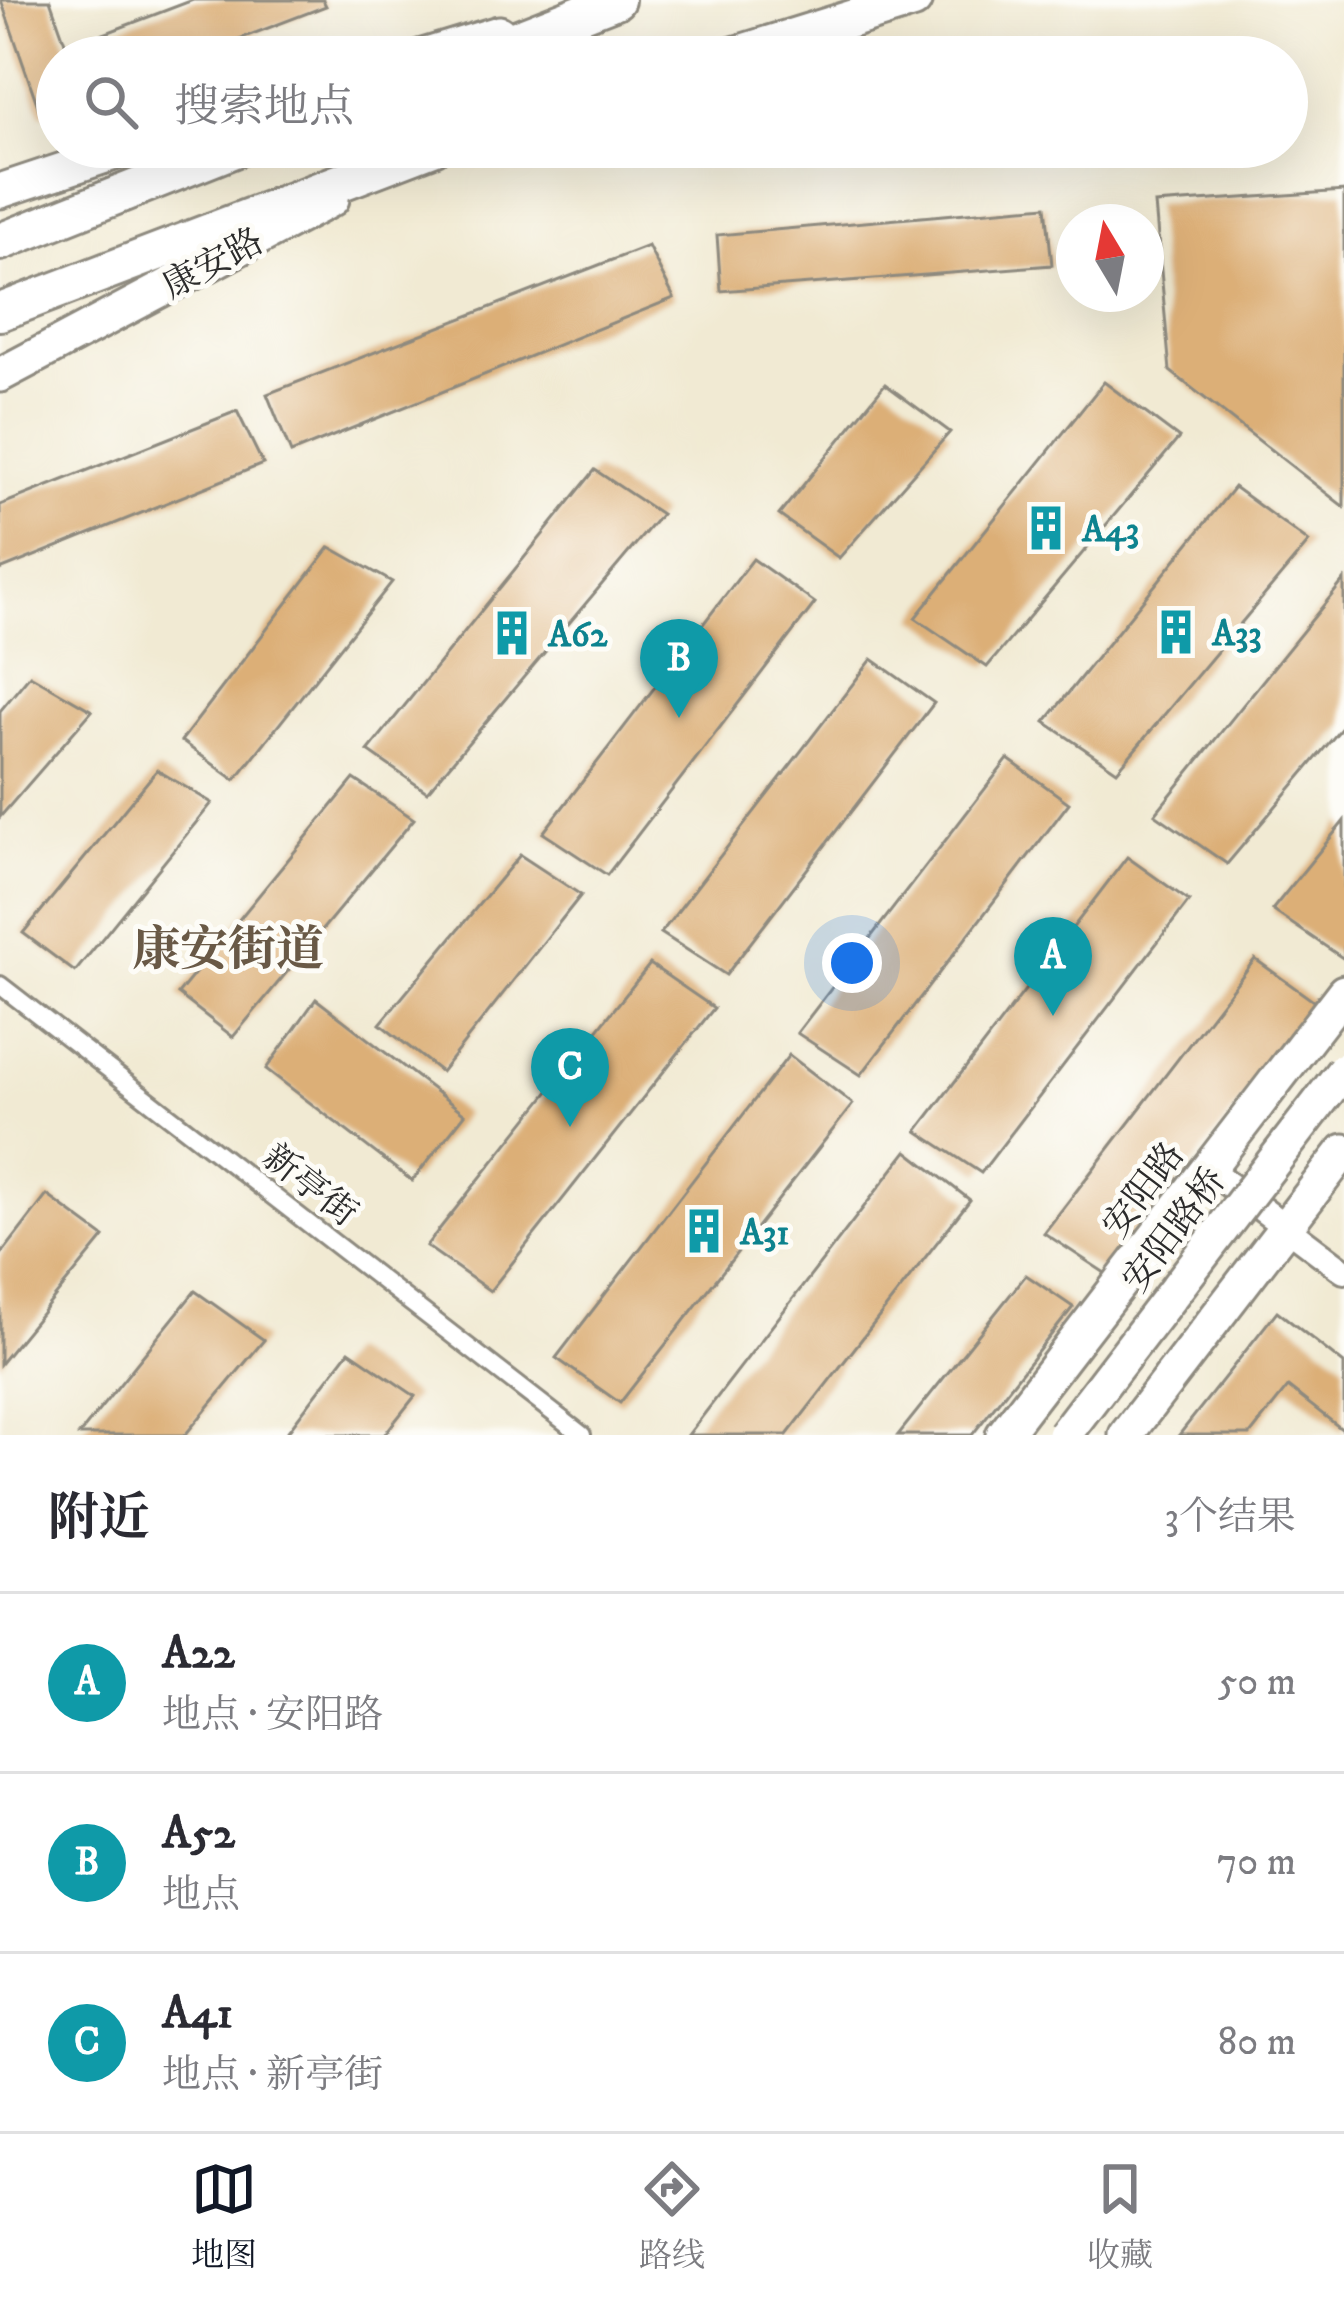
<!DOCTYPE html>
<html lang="zh">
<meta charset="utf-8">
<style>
body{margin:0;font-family:"IM FELL DW Pica","Noto Serif SC",serif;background:#f7f7f7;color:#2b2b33}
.compass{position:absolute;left:1056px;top:204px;width:108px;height:108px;border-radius:50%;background:#fff;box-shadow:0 12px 48px #0002;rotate:350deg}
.you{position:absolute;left:852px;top:963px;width:42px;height:42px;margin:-30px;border:9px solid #fff;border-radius:50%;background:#1a73e8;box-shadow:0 0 0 18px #1a73e833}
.badge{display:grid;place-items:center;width:78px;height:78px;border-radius:50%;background:#111827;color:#fff;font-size:39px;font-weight:700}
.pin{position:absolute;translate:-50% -99px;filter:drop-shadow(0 3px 6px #0008)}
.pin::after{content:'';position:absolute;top:63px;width:42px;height:36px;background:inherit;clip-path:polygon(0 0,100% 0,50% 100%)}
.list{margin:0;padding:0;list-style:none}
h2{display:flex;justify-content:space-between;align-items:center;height:156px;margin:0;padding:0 48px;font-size:51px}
h2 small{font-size:39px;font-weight:400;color:#7c7c81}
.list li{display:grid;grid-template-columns:78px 1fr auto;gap:36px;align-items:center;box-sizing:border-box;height:180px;padding:0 48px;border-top:3px solid #e1e1e2}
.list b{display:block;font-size:45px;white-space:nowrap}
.list p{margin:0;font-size:39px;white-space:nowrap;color:#7c7c81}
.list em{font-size:39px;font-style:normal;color:#7c7c81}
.icon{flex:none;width:66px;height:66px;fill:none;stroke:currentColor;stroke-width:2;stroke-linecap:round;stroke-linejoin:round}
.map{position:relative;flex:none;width:1344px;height:1435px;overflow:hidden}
.search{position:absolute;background:#fff;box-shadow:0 12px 48px #0002;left:36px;right:36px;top:36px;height:132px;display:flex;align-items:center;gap:30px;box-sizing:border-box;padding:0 42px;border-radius:66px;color:#7c7c81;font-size:45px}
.sheet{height:696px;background:#fff}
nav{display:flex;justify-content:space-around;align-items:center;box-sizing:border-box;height:168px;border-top:3px solid #e1e1e2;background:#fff;font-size:33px;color:#7c7c81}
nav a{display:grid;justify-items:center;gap:6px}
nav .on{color:#111827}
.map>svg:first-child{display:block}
.building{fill:#dcaf77}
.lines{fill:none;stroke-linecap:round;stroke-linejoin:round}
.pedestrian-casing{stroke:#8e8a7f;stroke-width:22}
.minor-casing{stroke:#8e8a7f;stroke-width:30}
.secondary-casing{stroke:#8e8a7f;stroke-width:39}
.primary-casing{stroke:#8e8a7f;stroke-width:42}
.pedestrian{stroke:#fff;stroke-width:16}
.minor{stroke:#fff;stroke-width:24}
.secondary{stroke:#fff;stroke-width:33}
.primary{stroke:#fff;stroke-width:36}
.secondary-bridge-casing{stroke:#8e8a7f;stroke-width:39;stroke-linecap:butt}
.secondary-bridge{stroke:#fff;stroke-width:33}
.labels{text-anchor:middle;stroke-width:10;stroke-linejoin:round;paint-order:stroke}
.street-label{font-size:36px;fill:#2b2b2b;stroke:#fdfcf7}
.culture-label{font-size:36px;font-weight:bold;fill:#0d838f;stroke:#fdfcf7;text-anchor:start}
.district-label{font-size:48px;font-weight:bold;fill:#695946;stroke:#fdfcf7}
</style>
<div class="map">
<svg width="1344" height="1435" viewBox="0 0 1344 1435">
<rect width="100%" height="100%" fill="#fdfcf7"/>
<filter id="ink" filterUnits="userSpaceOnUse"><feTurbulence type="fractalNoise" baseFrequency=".00833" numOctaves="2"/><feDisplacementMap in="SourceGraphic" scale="24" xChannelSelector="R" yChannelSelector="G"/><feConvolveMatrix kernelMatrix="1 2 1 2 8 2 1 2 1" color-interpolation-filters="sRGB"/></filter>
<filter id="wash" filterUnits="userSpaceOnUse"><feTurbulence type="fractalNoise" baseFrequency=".004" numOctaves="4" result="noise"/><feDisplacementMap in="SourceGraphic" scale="48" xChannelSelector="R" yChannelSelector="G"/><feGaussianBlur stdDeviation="2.7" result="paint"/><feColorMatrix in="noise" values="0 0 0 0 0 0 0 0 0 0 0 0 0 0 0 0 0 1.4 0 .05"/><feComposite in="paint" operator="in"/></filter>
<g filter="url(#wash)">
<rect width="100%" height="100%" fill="#f1ead3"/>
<g id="blocks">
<g class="building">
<polygon points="1,0 50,0 67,48 193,0 323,0 326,6 192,57 57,57 57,109 41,115"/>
<polygon points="1344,191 1344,507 1170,371 1155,204"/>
<polygon points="1046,206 1052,265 721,291 717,235"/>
<polygon points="648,246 674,298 291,453 267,394"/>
<polygon points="1104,382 1179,438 987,667 915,618"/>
<polygon points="885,384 950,432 839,558 779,515"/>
<polygon points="237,411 263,464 0,570 0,505"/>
<polygon points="595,470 661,514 427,792 368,751"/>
<polygon points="1234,487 1309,542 1117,771 1045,722"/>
<polygon points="330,547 392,582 235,780 181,741"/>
<polygon points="753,559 815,603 607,875 543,833"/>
<polygon points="1344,580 1344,725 1227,864 1155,814"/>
<polygon points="872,659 934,703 726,975 661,933"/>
<polygon points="30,675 92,711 0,817 0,711"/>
<polygon points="1008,759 1069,803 861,1075 797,1033"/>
<polygon points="157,770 212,803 75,972 23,933"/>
<polygon points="354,779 414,819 233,1037 178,994"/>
<polygon points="1344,821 1344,959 1272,910"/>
<polygon points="520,855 581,895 441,1072 380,1024"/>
<polygon points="1127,857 1189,901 981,1173 917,1131"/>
<polygon points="1255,959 1316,1003 1108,1275 1044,1233"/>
<polygon points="650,964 714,1008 490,1291 426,1246"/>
<polygon points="316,999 465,1114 412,1181 266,1069"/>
<polygon points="789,1055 853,1104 620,1403 556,1358"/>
<polygon points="907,1151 970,1200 787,1435 688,1435"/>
<polygon points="47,1195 104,1237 0,1364 0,1256"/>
<polygon points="1026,1275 1073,1307 972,1435 898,1435"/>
<polygon points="195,1291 264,1340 185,1435 79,1435"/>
<polygon points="1277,1311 1344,1364 1344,1431 1288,1387 1250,1435 1179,1435"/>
<polygon points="349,1351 415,1396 384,1435 285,1435"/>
</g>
</g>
</g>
<g filter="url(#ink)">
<use href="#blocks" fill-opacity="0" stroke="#8e8a7f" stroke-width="3"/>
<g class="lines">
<g class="pedestrian-casing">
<polyline id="pedestrian" points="0,985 582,1435"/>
</g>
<g class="minor-casing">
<polyline id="minor" points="1207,1168 1344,1271"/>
</g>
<g class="secondary-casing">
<g id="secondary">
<polyline points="420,57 499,33"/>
<polyline points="0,191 132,147"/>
<polyline points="0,375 332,199"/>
<polyline points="1003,1435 1344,992"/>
<polyline points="1126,1435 1344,1151"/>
</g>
</g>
<g class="primary-casing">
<g id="primary">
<polyline points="470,57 616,0"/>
<polyline points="729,57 913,0"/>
<polyline points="0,242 239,147"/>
<polyline points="0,312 433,147"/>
</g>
</g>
<use href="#pedestrian" class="pedestrian"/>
<use href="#minor" class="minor"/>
<use href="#secondary" class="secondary"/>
<use href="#primary" class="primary"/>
<g class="secondary-bridge-casing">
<polyline id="secondary-bridge" points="1064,1435 1344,1070"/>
</g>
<use href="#secondary-bridge" class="secondary-bridge"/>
</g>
</g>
<defs>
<g id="building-bare" transform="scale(3.6)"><path d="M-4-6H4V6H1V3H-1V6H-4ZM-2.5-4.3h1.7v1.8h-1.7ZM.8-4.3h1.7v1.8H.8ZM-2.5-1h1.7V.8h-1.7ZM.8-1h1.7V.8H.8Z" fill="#0f9aa8" stroke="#fdfcf7" stroke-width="2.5" paint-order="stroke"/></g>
</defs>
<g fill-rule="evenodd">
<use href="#building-bare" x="1046" y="528"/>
<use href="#building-bare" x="1176" y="632"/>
<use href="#building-bare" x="512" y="633"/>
<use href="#building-bare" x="704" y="1231"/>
</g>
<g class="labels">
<g class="street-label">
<text transform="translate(212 262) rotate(-28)" y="13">康安路</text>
<text transform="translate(311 1184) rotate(38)" y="13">新亭街</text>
<text transform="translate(1142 1189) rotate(-53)" y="13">安阳路</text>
<text transform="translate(1173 1229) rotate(-53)" y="13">安阳路桥</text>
</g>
<g class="culture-label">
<text x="1082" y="541">A43</text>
<text x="1212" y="645">A33</text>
<text x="548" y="646">A62</text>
<text x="740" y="1244">A31</text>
</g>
<g class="district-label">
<text x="228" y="965">康安街道</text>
</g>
</g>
</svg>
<svg class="compass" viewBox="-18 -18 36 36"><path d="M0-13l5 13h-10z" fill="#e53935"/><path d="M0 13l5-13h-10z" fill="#7c7c81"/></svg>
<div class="you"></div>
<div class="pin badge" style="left:1053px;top:1016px;background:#0f9aa8">A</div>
<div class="pin badge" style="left:679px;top:718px;background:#0f9aa8">B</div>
<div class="pin badge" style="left:570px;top:1127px;background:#0f9aa8">C</div>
<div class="search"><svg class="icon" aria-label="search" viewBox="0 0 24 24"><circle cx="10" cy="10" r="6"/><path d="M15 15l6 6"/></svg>搜索地点</div>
</div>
<section class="sheet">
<h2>附近<small>3个结果</small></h2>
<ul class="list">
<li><span class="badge" style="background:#0f9aa8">A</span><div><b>A22</b><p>地点 · 安阳路</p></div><em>50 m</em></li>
<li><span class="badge" style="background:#0f9aa8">B</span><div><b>A52</b><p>地点</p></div><em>70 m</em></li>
<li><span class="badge" style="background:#0f9aa8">C</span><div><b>A41</b><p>地点 · 新亭街</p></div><em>80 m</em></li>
</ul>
</section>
<nav>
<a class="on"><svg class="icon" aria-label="map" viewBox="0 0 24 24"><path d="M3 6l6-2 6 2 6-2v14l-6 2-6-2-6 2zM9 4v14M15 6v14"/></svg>地图</a>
<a><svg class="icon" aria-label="directions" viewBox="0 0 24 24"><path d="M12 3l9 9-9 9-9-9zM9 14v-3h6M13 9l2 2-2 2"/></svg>路线</a>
<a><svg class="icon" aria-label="saved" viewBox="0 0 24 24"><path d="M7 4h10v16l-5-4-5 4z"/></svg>收藏</a>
</nav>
